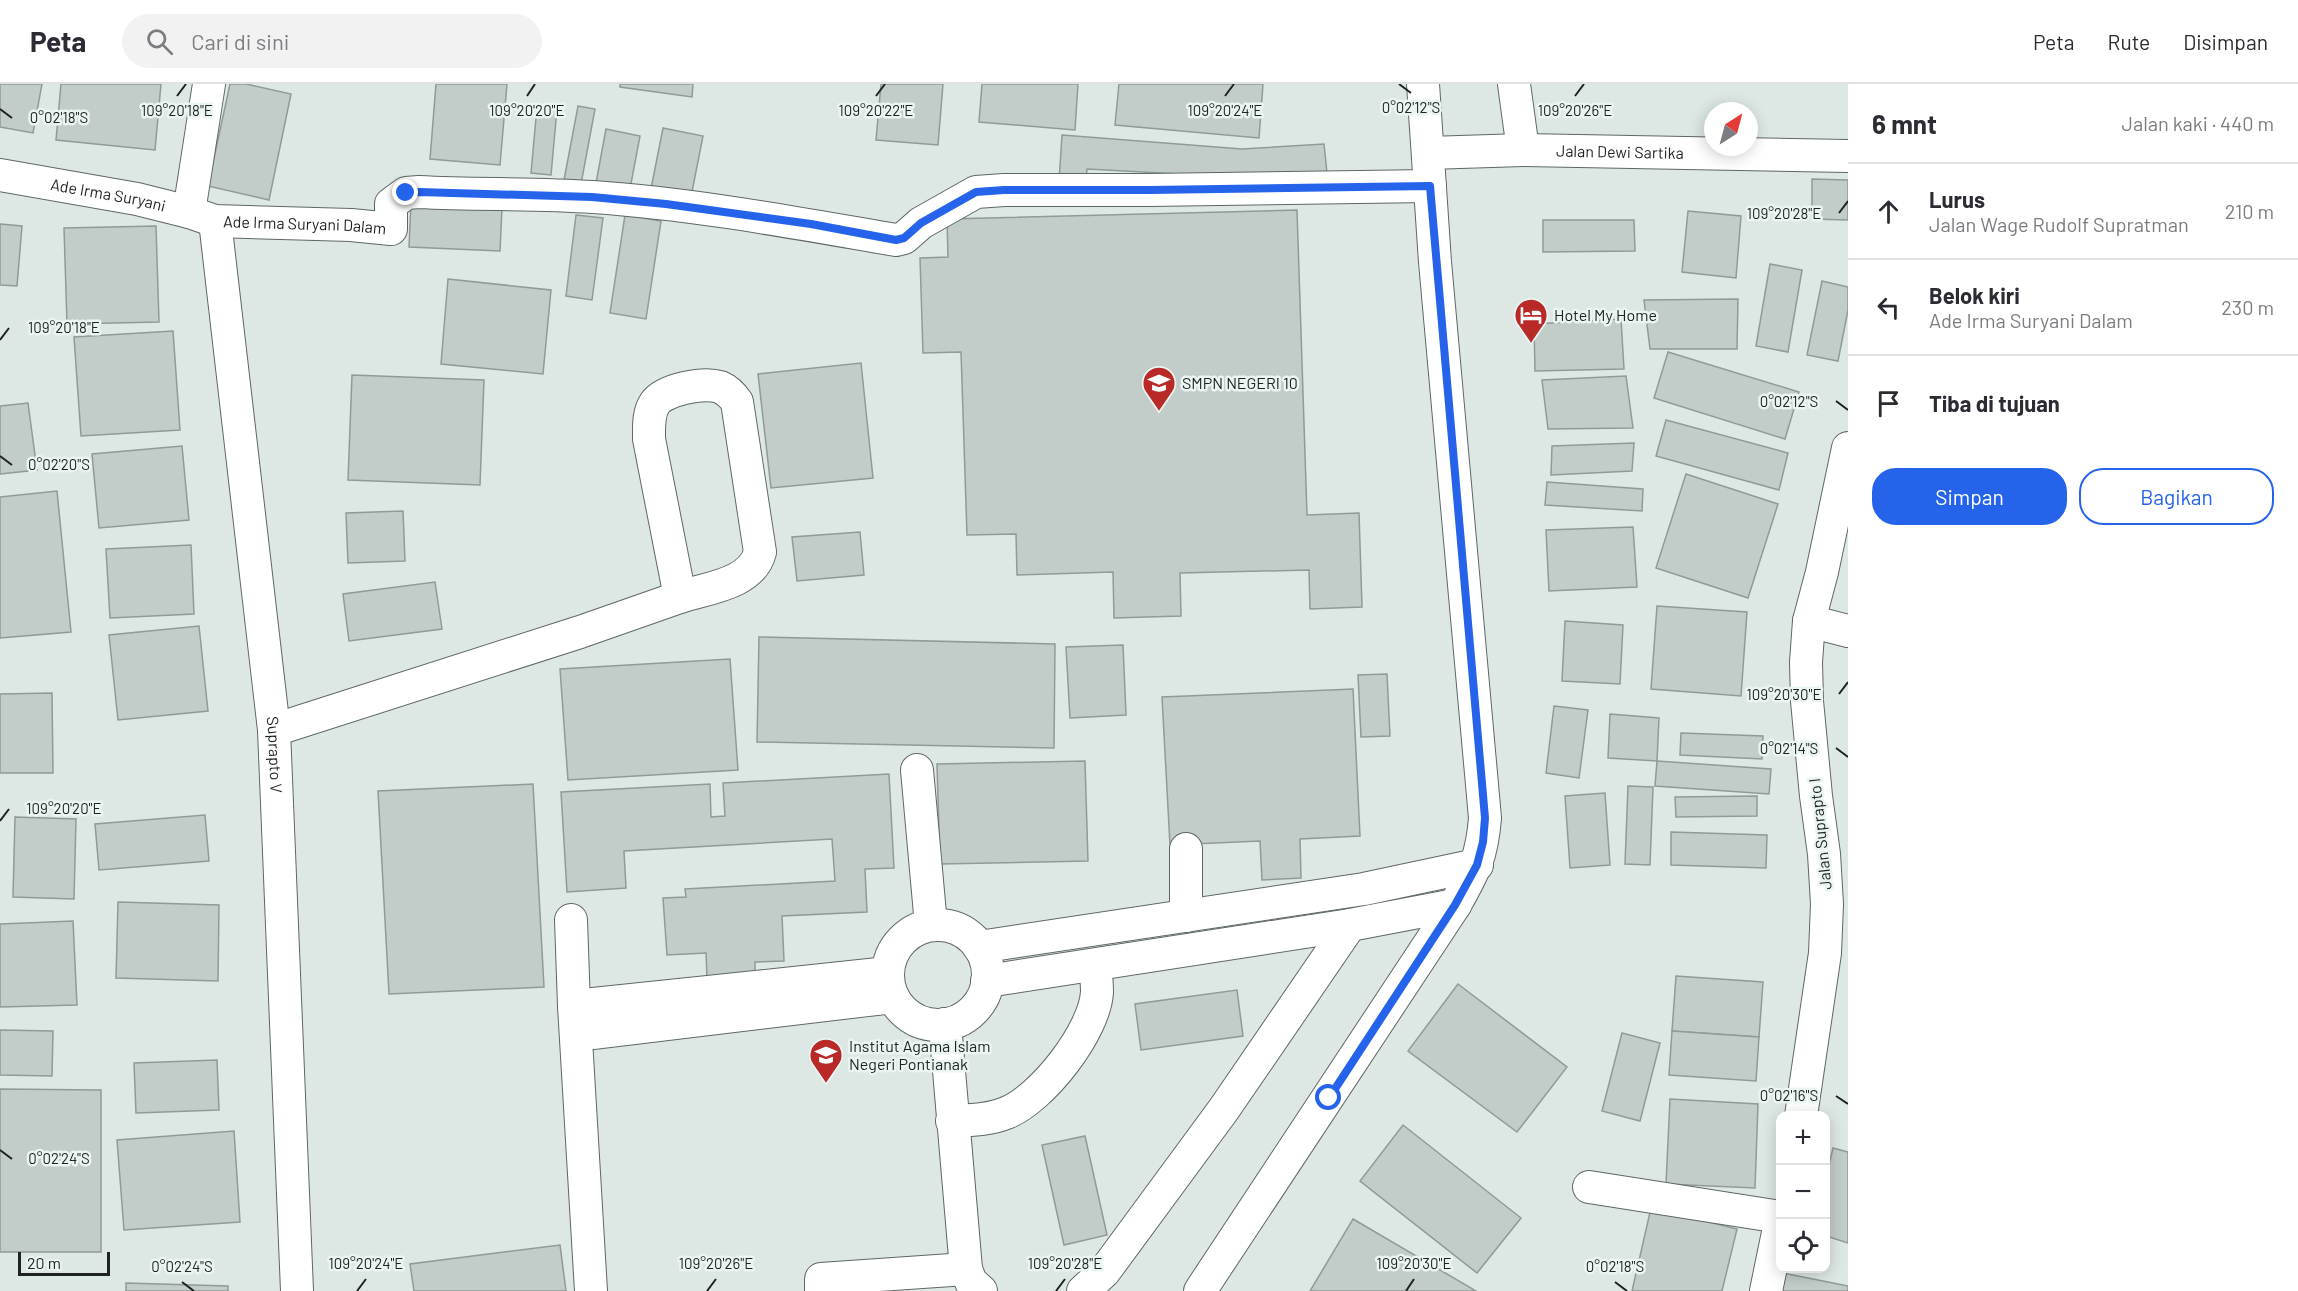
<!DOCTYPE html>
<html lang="id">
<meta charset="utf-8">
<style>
body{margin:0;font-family:Barlow,sans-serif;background:#f2f2f3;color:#2b2b33}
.controls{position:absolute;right:18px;bottom:18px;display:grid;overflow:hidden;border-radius:12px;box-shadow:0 3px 15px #0003}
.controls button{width:54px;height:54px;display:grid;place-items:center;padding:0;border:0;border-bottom:2px solid #e1e1e2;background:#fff;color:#2b2b33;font:30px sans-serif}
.compass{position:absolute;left:1704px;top:18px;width:54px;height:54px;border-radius:50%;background:#fff;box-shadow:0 3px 15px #0003;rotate:36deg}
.scale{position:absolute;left:18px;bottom:15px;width:92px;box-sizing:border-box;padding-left:6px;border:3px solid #1e2221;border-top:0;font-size:16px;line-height:21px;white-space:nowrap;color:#1e2221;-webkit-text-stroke:4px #eaf5f2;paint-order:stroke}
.stop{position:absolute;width:18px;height:18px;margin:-14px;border:4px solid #2563eb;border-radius:50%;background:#fff}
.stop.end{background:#2563eb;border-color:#fff;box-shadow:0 2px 6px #0008}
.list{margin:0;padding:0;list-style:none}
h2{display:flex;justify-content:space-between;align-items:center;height:78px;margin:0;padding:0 24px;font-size:26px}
h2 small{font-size:20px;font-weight:400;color:#7c7c81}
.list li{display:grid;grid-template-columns:39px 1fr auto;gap:18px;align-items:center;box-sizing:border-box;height:96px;padding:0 24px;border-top:2px solid #e1e1e2}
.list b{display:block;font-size:22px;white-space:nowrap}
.list p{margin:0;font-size:20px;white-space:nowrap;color:#7c7c81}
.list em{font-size:20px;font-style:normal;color:#7c7c81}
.actions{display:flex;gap:12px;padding:18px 24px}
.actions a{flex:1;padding:14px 0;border:2px solid #2563eb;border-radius:24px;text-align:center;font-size:21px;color:#2563eb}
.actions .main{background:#2563eb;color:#fff}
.icon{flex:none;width:33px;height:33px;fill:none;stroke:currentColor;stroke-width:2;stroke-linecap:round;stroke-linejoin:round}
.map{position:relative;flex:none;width:1848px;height:1207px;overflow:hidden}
header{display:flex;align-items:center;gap:36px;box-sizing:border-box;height:84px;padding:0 30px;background:#fff;border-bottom:2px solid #e1e1e2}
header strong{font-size:28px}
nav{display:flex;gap:33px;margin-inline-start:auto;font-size:21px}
.search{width:420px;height:54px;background:#f2f2f3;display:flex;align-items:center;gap:15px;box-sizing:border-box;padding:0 21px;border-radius:33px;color:#7c7c81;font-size:22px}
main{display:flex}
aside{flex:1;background:#fff}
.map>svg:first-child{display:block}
.building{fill:#c2cdca;stroke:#909a97;stroke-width:1.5}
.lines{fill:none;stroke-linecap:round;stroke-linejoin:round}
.minor-casing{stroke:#5e6764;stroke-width:34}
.minor{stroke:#fff;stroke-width:32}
.route{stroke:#2563eb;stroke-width:8}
.ticks{fill:none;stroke:#1e2221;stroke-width:2}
.labels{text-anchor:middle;stroke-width:5;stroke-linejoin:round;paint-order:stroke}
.street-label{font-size:16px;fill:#1e2221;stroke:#eaf5f2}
.poi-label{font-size:16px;fill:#1e2221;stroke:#eaf5f2;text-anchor:start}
.ticks-label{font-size:15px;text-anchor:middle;fill:#1e2221;stroke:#eaf5f2;stroke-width:5;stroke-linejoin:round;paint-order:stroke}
</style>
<header>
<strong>Peta</strong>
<div class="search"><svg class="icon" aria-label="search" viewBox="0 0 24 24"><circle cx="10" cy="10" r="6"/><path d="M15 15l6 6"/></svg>Cari di sini</div>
<nav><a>Peta</a><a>Rute</a><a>Disimpan</a></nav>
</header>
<main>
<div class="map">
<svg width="1848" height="1207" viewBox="0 0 1848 1207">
<rect width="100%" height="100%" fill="#dde8e4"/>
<g class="building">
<polygon points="0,0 42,0 33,49 0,43"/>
<polygon points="61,0 161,0 155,66 56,56"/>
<polygon points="230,0 246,0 291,10 269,116 208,102"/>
<polygon points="436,0 507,0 500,81 430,75"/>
<polygon points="620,0 693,0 692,13 620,3"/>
<polygon points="881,0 943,0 938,61 876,56"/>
<polygon points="982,0 1078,0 1075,46 979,38"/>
<polygon points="1119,0 1263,0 1259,54 1115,41"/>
<polygon points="578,22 595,25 581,100 564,96"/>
<polygon points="537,23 557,25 551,91 531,89"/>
<polygon points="663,44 703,52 689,123 649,115"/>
<polygon points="606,45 640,52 630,105 596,99"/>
<polygon points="1062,51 1242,65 1324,60 1327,89 1235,93 1087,85 1086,99 1059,98"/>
<polygon points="1812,95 1848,96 1848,136 1812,135"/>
<polygon points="411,119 502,124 500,167 409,163"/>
<polygon points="1297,126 1307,431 1359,429 1362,523 1310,525 1309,486 1180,489 1181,532 1114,534 1113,488 1017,491 1016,450 967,451 961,268 923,269 920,174 948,173 947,135"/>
<polygon points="1688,127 1741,132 1736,194 1682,188"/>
<polygon points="576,131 603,134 592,216 566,212"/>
<polygon points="625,131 661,137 646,235 610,229"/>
<polygon points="1543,136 1634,136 1635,167 1543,168"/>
<polygon points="0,140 22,142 17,202 0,201"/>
<polygon points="156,142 159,238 67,240 64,144"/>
<polygon points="1770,180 1802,186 1788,268 1756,262"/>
<polygon points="448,195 551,206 543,290 441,280"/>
<polygon points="1822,197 1848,203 1848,226 1838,277 1807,271"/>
<polygon points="1738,215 1737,265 1650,265 1644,216"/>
<polygon points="1621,235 1624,285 1535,287 1534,240"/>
<polygon points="173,247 180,346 81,352 74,253"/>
<polygon points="1668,268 1799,308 1785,355 1654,314"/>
<polygon points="861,279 873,394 771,404 758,290"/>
<polygon points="352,291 484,296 480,401 348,396"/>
<polygon points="1626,292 1633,344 1548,345 1542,296"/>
<polygon points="28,319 37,386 0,390 0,322"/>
<polygon points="1666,336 1788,369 1779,406 1656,372"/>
<polygon points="1634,359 1632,387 1551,391 1552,362"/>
<polygon points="182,362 189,436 99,444 92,370"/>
<polygon points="1686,390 1778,420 1748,514 1656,484"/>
<polygon points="1547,398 1643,405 1642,427 1545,421"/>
<polygon points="57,407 71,548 0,554 0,413"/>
<polygon points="403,427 405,477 348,479 346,429"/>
<polygon points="1633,443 1637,503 1549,507 1546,446"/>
<polygon points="860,448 864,491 797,497 792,453"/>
<polygon points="191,461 194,530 110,534 106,465"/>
<polygon points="435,498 442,545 349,557 343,510"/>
<polygon points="1657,522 1747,528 1741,612 1651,605"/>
<polygon points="1565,537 1623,541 1620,600 1562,597"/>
<polygon points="199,542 208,627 118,636 109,551"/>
<polygon points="759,553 1055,560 1054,664 757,658"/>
<polygon points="1123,561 1126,631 1070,634 1066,563"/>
<polygon points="730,575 738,686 568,696 560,585"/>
<polygon points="1387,590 1390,652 1361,653 1358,591"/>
<polygon points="1353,605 1360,752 1300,755 1301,794 1262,796 1260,757 1170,761 1162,613"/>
<polygon points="52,609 53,689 0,689 0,610"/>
<polygon points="1554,622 1588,626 1579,694 1546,689"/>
<polygon points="1610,630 1659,634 1657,677 1608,674"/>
<polygon points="1681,649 1763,652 1762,675 1680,671"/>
<polygon points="1085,677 1088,777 940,780 937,680"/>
<polygon points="1657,677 1771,685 1769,710 1655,702"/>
<polygon points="889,690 894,784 865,785 867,828 782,832 784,877 755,878 755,891 707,893 706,869 667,871 663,814 686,813 685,805 835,797 832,755 624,767 626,804 567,808 561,708 710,700 711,733 725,732 723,699"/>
<polygon points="533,700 544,903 389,910 378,707"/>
<polygon points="1628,702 1653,703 1650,781 1625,780"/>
<polygon points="1605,709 1610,781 1570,784 1565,712"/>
<polygon points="1757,712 1757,732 1676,733 1675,713"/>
<polygon points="205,731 209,777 99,786 95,740"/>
<polygon points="15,733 76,735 74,815 13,813"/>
<polygon points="1671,748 1767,751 1766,784 1671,781"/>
<polygon points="118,818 219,821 218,897 116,894"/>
<polygon points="73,837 77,921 0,923 0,840"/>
<polygon points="1676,892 1763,898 1759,953 1672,947"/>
<polygon points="1458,900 1567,983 1517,1048 1408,967"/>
<polygon points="1237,906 1243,952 1141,966 1135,920"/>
<polygon points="0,946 53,947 52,992 0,991"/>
<polygon points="1672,947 1759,953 1756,997 1669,991"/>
<polygon points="1622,949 1660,959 1640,1037 1602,1027"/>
<polygon points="217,976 219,1026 136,1029 134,979"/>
<polygon points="0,1005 101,1006 101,1168 0,1168"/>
<polygon points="1670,1015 1758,1020 1755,1104 1666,1100"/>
<polygon points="1403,1041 1521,1134 1477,1189 1360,1097"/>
<polygon points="234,1047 240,1138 124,1146 117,1056"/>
<polygon points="1085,1052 1107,1151 1064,1161 1042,1061"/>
<polygon points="1833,1064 1848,1068 1848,1159 1826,1152 1826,1093"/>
<polygon points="1651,1124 1737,1145 1722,1207 1632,1207"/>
<polygon points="1353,1135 1476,1207 1310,1207"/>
<polygon points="560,1161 566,1207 414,1207 410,1180"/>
<polygon points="1773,1187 1848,1202 1848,1207 1769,1207"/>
<polygon points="126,1199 228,1202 228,1207 126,1207"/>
</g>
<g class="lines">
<g class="minor-casing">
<g id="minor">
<polyline points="1514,0 1523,66"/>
<path id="s1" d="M1428,69L1523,66L1848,72"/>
<path id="s2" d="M0,91L137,115L189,128L215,137L351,141L391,145V120L406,109L419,108C477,111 535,109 593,113C695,120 796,139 896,156L904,154L921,139L976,108L1004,106H1149L1430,102"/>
<polyline points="189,128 209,0"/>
<path id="s3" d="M215,137L274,646L297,1207"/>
<polyline points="1809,537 1848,547"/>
<path d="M274,646L580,548L680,513L649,355C649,344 648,329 655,319C665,305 704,298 720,303C727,306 733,312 737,318L760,468C752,500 707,504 680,513"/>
<polyline points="917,686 931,841"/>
<polyline points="1186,765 1186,832"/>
<polyline points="571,836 574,922 591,1207"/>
<circle cx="938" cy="891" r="50"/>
<polyline points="979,863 1364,805 1477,781"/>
<polyline points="987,897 1350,841 1455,821"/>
<polyline points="574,922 888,889"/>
<polyline points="945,940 966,1185 971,1198 981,1207"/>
<polyline points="576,951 893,913"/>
<polyline points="1801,1032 1825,869 1827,820 1824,770 1816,712 1807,617 1806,578 1809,537 1822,488 1848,364"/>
<path d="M952,1037C970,1036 989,1036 1006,1029C1042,1015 1095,947 1097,908C1097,899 1096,890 1095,881"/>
<polyline points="1589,1103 1780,1133"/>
<polyline points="821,1207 821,1195 966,1185"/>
<polyline points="1083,1207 1104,1188 1224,1025 1350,841"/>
<path d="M1200,1207L1455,821C1474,787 1482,773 1485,734L1435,178L1423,0"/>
<polyline points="1766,1207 1780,1139"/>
</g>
</g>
<use href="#minor" class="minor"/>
</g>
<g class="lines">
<polyline class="route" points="406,109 419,108 592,113 666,120 811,140 896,156 904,154 921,139 976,108 1004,106 1149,106 1430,102 1485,734 1483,758 1477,781 1455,821 1329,1014"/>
</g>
<path class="ticks" d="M1399,0L1411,9M177,12L186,0M527,12L535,0M876,12L885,0M1225,12L1234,0M1575,12L1584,0M0,25L12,34M1839,129L1848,117M0,256L9,244M1836,317L1848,326M0,372L12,381M1839,610L1848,598M1836,664L1848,673M0,737L9,725M1836,1012L1848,1020M0,1066L12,1075M182,1198L194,1207M1615,1198L1627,1207M357,1207L366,1195M707,1207L716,1195M1056,1207L1065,1195M1406,1207L1414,1195"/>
<defs>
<g id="hotel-pin" transform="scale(1.725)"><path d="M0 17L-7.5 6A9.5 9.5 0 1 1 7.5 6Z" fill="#b82927" stroke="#eaf5f2"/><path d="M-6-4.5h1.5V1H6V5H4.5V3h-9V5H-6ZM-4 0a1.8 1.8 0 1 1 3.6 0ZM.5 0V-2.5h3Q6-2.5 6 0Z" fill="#fff"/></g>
<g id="school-pin" transform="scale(1.725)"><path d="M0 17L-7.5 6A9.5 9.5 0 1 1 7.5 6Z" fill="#b82927" stroke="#eaf5f2"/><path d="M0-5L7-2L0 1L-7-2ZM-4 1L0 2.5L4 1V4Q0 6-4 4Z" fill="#fff"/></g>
<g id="university-pin" transform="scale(1.725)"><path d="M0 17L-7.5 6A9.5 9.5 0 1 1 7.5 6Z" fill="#b82927" stroke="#eaf5f2"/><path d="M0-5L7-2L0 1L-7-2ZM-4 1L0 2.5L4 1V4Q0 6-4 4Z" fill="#fff"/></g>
</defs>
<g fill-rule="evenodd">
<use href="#hotel-pin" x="1531" y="231"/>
<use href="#school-pin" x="1159" y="299"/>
<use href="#university-pin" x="826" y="971"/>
</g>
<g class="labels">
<g class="street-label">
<text dy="6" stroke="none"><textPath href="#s1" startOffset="192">Jalan Dewi Sartika</textPath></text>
<text dy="6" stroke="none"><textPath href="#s2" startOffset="110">Ade Irma Suryani</textPath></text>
<text dy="6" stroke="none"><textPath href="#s2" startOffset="310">Ade Irma Suryani Dalam</textPath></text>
<text dy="6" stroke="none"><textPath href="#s3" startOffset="537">Suprapto V</textPath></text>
<text transform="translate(1820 750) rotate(-96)" y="6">Jalan Suprapto I</text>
</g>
<g class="poi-label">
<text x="1554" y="237">Hotel My Home</text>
<text x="1182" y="305">SMPN NEGERI 10</text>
<text x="849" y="968">Institut Agama Islam<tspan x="849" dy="18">Negeri Pontianak</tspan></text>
</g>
</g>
<g class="ticks-label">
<text x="1411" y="29">0°02'12"S</text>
<text x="177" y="32">109°20'18"E</text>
<text x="527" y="32">109°20'20"E</text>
<text x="876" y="32">109°20'22"E</text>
<text x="1225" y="32">109°20'24"E</text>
<text x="1575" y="32">109°20'26"E</text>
<text x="59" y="39">0°02'18"S</text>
<text x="1784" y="135">109°20'28"E</text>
<text x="64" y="249">109°20'18"E</text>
<text x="1789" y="323">0°02'12"S</text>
<text x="59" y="386">0°02'20"S</text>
<text x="1784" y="616">109°20'30"E</text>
<text x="1789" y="670">0°02'14"S</text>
<text x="64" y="730">109°20'20"E</text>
<text x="1789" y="1017">0°02'16"S</text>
<text x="59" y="1080">0°02'24"S</text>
<text x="366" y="1185">109°20'24"E</text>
<text x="716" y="1185">109°20'26"E</text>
<text x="1065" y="1185">109°20'28"E</text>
<text x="1414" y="1185">109°20'30"E</text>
<text x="182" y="1188">0°02'24"S</text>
<text x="1615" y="1188">0°02'18"S</text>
</g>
</svg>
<div class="controls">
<button>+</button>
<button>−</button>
<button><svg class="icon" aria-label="locate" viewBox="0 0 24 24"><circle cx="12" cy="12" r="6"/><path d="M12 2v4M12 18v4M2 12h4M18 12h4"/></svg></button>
</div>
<svg class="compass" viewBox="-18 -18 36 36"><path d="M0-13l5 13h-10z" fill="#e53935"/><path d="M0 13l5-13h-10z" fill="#7c7c81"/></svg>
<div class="scale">20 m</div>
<div class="stop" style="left:1329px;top:1014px"></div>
<div class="stop end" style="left:406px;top:109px"></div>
</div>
<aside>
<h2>6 mnt<small>Jalan kaki · 440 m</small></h2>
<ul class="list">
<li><svg class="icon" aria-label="ahead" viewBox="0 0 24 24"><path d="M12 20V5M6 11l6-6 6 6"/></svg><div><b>Lurus</b><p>Jalan Wage Rudolf Supratman</p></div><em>210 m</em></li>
<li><svg class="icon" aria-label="left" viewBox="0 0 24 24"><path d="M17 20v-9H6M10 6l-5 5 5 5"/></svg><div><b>Belok kiri</b><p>Ade Irma Suryani Dalam</p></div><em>230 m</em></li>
<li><svg class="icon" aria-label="arrive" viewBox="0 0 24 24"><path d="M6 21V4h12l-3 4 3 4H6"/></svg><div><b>Tiba di tujuan</b></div></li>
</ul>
<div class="actions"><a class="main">Simpan</a><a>Bagikan</a></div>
</aside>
</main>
